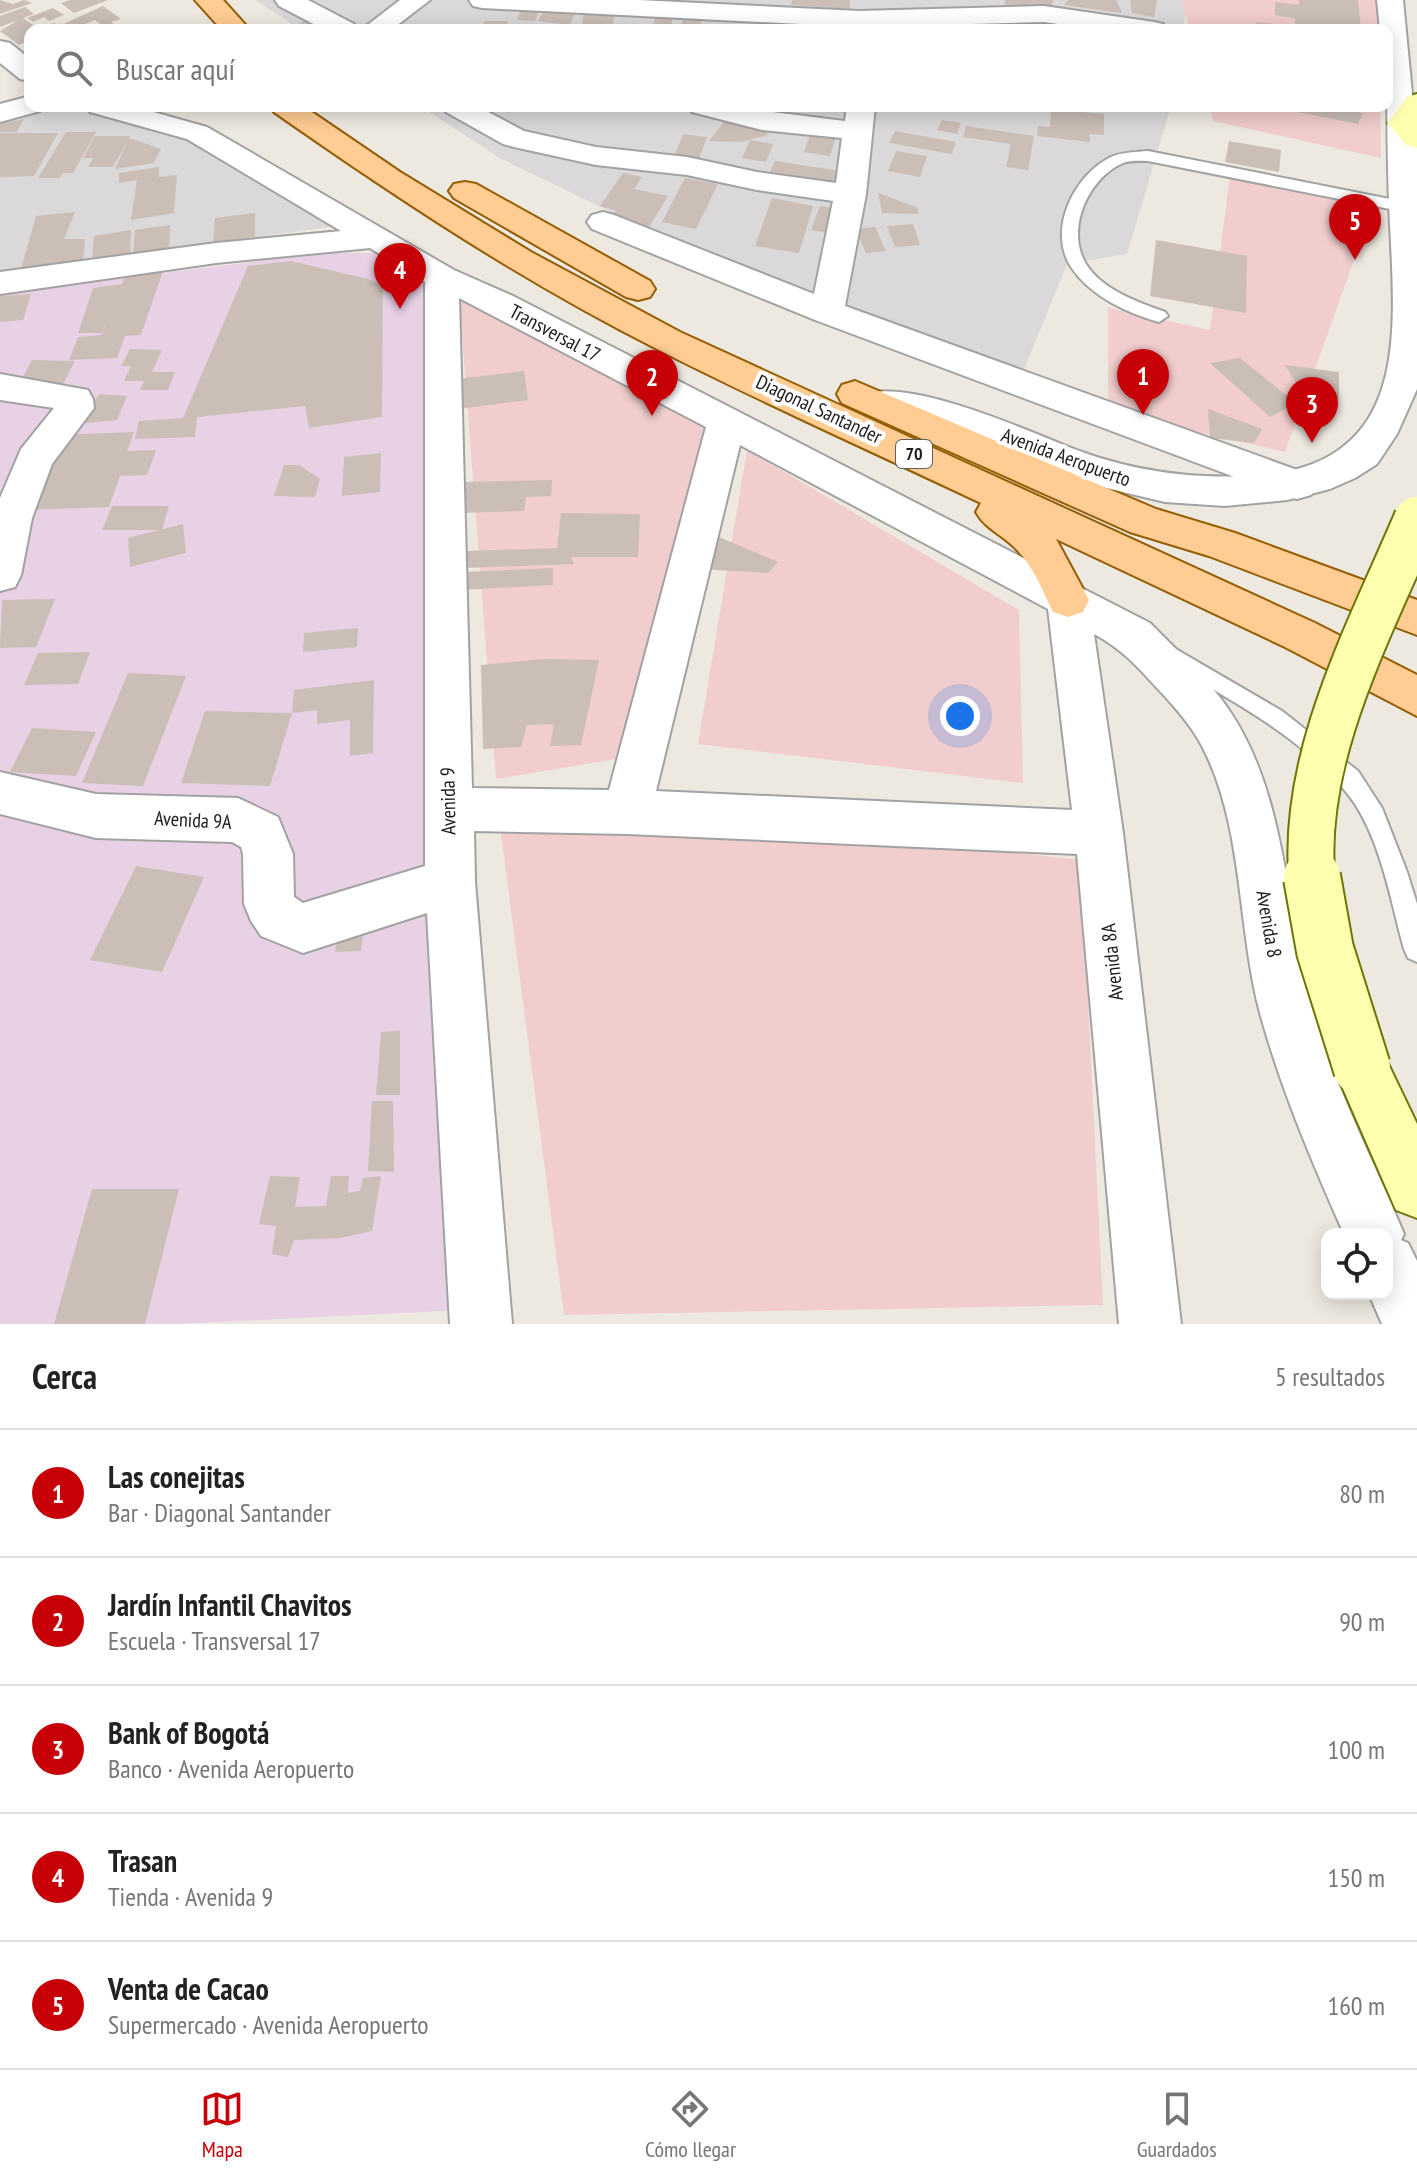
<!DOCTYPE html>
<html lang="es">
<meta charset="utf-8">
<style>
body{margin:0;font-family:"PT Sans Narrow",sans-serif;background:#f6f6f6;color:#222}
.controls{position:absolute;right:24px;bottom:24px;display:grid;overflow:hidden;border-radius:16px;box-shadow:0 4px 20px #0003}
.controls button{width:72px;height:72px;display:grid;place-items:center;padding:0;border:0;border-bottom:2px solid #e0e0e0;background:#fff;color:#222;font:40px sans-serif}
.you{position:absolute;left:960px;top:716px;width:28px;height:28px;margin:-20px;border:6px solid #fff;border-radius:50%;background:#1a73e8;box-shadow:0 0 0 12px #1a73e833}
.badge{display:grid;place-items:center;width:52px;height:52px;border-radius:50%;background:#c70007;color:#fff;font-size:26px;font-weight:700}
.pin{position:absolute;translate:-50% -66px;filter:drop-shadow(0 2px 4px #0008)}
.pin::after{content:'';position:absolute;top:42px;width:28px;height:24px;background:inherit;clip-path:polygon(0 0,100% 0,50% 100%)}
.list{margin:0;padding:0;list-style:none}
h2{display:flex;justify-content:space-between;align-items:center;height:104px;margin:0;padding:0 32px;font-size:34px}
h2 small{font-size:26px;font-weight:400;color:#767676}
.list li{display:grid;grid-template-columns:52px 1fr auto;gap:24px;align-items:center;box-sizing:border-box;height:128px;padding:0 32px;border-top:2px solid #e0e0e0}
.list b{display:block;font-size:30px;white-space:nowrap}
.list p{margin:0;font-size:26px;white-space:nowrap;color:#767676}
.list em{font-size:26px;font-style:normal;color:#767676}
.icon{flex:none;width:44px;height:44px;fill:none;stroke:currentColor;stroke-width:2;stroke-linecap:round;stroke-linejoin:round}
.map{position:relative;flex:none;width:1417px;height:1324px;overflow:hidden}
.search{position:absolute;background:#fff;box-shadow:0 4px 20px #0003;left:24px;right:24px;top:24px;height:88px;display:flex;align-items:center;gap:20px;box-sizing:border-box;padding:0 28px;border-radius:16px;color:#767676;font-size:30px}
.sheet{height:744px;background:#fff}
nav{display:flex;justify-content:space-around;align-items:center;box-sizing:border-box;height:112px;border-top:2px solid #e0e0e0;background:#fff;font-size:22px;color:#767676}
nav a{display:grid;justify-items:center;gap:4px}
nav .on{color:#c70007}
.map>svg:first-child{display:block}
.residential{fill:#dad8d8}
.commercial{fill:#f1cdcd}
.industrial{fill:#e8d1e4}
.building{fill:#cabeb6}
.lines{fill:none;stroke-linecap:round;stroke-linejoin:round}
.service-casing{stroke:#a2a2a2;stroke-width:4}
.minor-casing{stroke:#a2a2a2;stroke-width:4}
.tertiary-casing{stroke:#a2a2a2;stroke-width:4}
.secondary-casing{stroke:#6c7500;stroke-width:4}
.primary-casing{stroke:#935d00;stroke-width:4}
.service{fill:#fff;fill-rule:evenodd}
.minor{fill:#fff;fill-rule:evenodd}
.tertiary{fill:#fff;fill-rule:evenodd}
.secondary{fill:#fdfeae;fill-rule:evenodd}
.primary{fill:#ffcd94;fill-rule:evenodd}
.secondary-bridge-far2-casing{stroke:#6c7500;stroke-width:39;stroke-linecap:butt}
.secondary-bridge-far1-casing{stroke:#6c7500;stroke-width:49;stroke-linecap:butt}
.secondary-bridge-casing{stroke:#6c7500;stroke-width:60;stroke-linecap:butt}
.secondary-bridge-far2{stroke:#fdfeae;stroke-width:36}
.secondary-bridge-far1{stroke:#fdfeae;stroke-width:45}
.secondary-bridge{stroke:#fdfeae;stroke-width:56}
.labels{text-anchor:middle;stroke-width:8;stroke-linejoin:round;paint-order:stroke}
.shield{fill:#fff;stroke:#5f5f5f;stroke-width:2}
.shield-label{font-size:18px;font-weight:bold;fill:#1b1b1b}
.street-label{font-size:20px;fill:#1b1b1b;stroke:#fff}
</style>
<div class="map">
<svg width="1417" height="1324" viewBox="0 0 1417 1324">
<rect width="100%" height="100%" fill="#eee9e0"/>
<g class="residential">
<polygon points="255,0 1187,0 1183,30 302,30"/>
<polygon points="420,106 1171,106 1127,254 1067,264 1023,372 803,305 500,158"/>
<polygon points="72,110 124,114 174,127 344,225 0,272 0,122 30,113"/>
</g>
<g class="commercial">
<polygon points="1181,0 1379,0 1379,30 1190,30"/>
<polygon points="1209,106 1380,106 1381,158 1213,121"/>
<polygon points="1230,176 1375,202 1285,452 1110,412 1108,404 1108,308 1210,330"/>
<polygon points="459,295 710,426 616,759 496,779"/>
<polygon points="747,450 1019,610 1023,783 698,744"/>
<polygon points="639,810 1081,860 1103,1305 564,1315 501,834"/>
</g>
<polygon class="industrial" points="324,253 399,253 423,273 485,1309 177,1324 0,1324 0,293"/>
<g class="building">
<polygon points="0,0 13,4 24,0 32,3 0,14"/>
<polygon points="70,0 108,0 74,13 61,3"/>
<polygon points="792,0 850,0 850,9 791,5"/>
<polygon points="1004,0 1053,0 1051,8 1007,11"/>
<polygon points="1068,0 1116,0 1122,13 1064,5"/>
<polygon points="1130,0 1157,0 1154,17 1132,13"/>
<polygon points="1299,0 1358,0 1361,30 1257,30 1256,22 1295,26 1295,18 1275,15 1275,2 1299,5"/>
<polygon points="103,6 121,19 111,22 120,28 84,30 100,24 95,20 70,30 61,25"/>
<polygon points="25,7 34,14 23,18 39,29 54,23 66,30 30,30 28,34 30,40 19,45 0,31 18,20 0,27 0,16"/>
<polygon points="53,8 64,15 49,21 44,17 33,22 27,18"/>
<polygon points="522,8 540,9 535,21 517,20"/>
<polygon points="546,8 577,11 569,25 538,21"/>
<polygon points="584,11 615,11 612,30 593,30 594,25 582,25"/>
<polygon points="655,15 673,15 671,30 634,30 635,26 653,26"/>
<polygon points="683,17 702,18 700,30 680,30"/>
<polygon points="309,19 326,30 304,30 296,25"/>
<polygon points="484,21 508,21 505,30 481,30"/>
<polygon points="713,24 750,26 750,30 712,30"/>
<polygon points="792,26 840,27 840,30 792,30"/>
<polygon points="1285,106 1323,106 1363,113 1358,124 1287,110"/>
<polygon points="1051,109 1104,114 1104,135 1090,134 1090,142 1037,136 1038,126 1050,127"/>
<polygon points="727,118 764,126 768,135 741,142 709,141"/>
<polygon points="24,119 17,132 0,132 0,124"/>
<polygon points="942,120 961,123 957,134 937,130"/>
<polygon points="966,126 1034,136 1028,170 1006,167 1011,144 963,137"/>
<polygon points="812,129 837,133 830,156 804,152"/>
<polygon points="895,131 956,142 952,154 889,143"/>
<polygon points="66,132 96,132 73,173 63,173 60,178 38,178"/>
<polygon points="0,133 58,133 34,176 0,177"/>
<polygon points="683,134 707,137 699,159 674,157"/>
<polygon points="95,136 130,136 129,138 161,149 154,163 115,169 128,140 113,167 88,167 93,158 83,158"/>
<polygon points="750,140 773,144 766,162 742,158"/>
<polygon points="1229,141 1281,150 1279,172 1225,162"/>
<polygon points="896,151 927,156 920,177 888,171"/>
<polygon points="775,161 840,171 836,182 770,172"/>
<polygon points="159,167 159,177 177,175 174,213 131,220 137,180 119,183 119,173"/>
<polygon points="623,173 642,177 634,189 668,196 649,227 610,218 616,210 600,206"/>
<polygon points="685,178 718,184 696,229 662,222"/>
<polygon points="878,193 918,208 918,214 882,213"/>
<polygon points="772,198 813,206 799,253 755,246"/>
<polygon points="820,206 842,209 834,234 811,230"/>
<polygon points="75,212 64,239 85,239 83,262 21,269 36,216"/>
<polygon points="255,213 255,237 213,242 215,218"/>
<polygon points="913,224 920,245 895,247 887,226"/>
<polygon points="170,225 169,250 133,255 135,230"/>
<polygon points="875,227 886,251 866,253 855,229"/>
<polygon points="131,230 130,256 92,261 94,236"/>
<polygon points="1156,240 1247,256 1246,313 1150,296"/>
<polygon points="291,261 368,279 383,286 382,417 309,428 305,406 197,417 195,437 135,439 139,421 183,418 248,266"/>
<polygon points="163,271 141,335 125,336 117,358 69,360 78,337 102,335 108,319 102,333 78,333 93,288 122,284 126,272"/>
<polygon points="31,294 23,320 0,322 0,296"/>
<polygon points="130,349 162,350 152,372 175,372 168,390 140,390 144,381 124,381 131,366 121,366"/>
<polygon points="1240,358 1296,403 1270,417 1210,363"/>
<polygon points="32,360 75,361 61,388 18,387"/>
<polygon points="1285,365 1339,372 1339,398 1310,405"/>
<polygon points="524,371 528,400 451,410 448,380"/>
<polygon points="100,394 127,396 117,420 74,424"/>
<polygon points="1208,409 1262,429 1254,443 1210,438"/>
<polygon points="134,432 127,451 156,450 147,475 120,476 109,507 27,510 57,435"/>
<polygon points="381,453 380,492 342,496 344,457"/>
<polygon points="284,465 299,465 320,479 315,497 274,496"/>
<polygon points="552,480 551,496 526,497 524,511 457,513 461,482"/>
<polygon points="112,506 169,506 162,530 102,530"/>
<polygon points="561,513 640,514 638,557 571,557 574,564 464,568 467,551 557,548"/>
<polygon points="183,524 186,553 130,567 128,538"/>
<polygon points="707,532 778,562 768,573 698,569"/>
<polygon points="553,568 553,585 462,590 464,572"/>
<polygon points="55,599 36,647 0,648 2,600"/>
<polygon points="358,628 357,647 303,652 304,633"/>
<polygon points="90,652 78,684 24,685 38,653"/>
<polygon points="544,659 599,660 581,745 550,746 554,724 527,725 521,747 483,749 481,665"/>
<polygon points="128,673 186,676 143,786 82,783"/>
<polygon points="374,680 373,753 350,756 350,720 317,724 317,710 292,713 294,690"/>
<polygon points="205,711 292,713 270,786 181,783"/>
<polygon points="32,728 96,732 76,776 10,772"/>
<polygon points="136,866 204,877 162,972 90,960"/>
<polygon points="338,933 363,933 361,951 335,952"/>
<polygon points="400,1031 400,1095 376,1095 381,1032"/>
<polygon points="372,1101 393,1101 394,1172 368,1171"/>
<polygon points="270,1176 300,1177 295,1207 326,1206 331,1176 349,1176 348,1193 360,1191 363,1178 381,1176 372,1231 340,1238 294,1240 288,1257 272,1254 276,1226 259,1224"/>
<polygon points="92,1189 179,1189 145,1324 54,1324"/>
</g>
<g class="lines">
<g class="service-casing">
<g id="service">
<path d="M1148,151L1405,202L1413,207L1405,212L1148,161C1140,161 1131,160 1123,163C1088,178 1065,230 1086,264C1102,290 1138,302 1165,312L1168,316L1159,322C1127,313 1090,296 1071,267C1047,230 1074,175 1111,157C1122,152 1136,152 1148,151Z"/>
<path d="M1167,644L1282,711L1358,771L1382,808L1407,872L1417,904V962L1408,958L1404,949C1391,902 1382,846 1355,804C1313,742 1223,695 1159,659L1156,653L1159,647Z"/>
</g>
</g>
<g class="minor-casing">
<g id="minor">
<polygon points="275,0 308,0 354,24 358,30 325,30 279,6"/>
<polygon points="400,0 430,0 391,30 361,30"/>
<polygon points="469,0 638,0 859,11 1044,6 1154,22 1163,24 1167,30 1099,30 1044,22 859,27 482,8 473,6"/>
<polygon points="0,41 10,43 30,59 30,81 20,79 0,63"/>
<polygon points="30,96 30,106 44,106 40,111 0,122 0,104"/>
<path d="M86,106H132L207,127L454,270L513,296L1150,623C1178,652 1209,679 1231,713C1288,800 1285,912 1313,1009C1335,1088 1373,1159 1404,1234L1401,1240L1408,1243L1417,1261V1324H1382L1369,1294H1387V1234H1344C1312,1162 1281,1089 1260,1013C1237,927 1244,826 1202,746C1191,725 1174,706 1158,689C1137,666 1122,649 1094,634L1123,833L1181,1324H1119L1077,854L627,834L474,831L475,882L512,1324H450L427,913L303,953L261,936L251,921L244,904L243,854L241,847L232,842L96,838L0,814V772L96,794L238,798L278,817L293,854L294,897L303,903L425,866V282L370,248L216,263L0,294V272L216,243L341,231L187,139L90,112ZM459,298L706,427L609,790L472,788ZM740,445L1048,609L1072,810L656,791Z"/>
<path d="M442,106H477L524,131L596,147L687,157L757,172L836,183L842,138L762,130L692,112L688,106C740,106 792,115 845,121L847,106H875L866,194L845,306L1311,475L1317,485L1311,495L1297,499L1283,495L815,320L592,229L587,222L592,215L603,212L614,215L814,294L833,201L757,190L687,175L596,165L514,147L503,144L446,112Z"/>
<polygon points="0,374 88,390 93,399 94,408 52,464 32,518 21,575 15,587 0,591 0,498 21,449 54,408 0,400"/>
</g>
</g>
<g class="tertiary-casing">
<path id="tertiary" d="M1377,0H1403L1417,145V389L1397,434L1377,464L1355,478L1330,489L1287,500L1225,506L1165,502L1081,482L947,428L862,412L857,403L862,394C911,380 1012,424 1059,443C1121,469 1182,479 1249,476C1417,468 1394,326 1389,204C1387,144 1387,90 1387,30H1380Z"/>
</g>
<g class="secondary-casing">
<g id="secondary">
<polygon points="1417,94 1417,148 1406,145 1388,123 1407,97"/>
<polygon points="1362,1040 1381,1049 1417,1124 1417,1218 1396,1210 1334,1068 1343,1049"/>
</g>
</g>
<g class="primary-casing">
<g id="primary">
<polygon points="195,0 223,0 250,30 222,30"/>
<path d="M270,106H303L400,172L531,252L680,332L1315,623L1417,675V716L1285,647L1056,539L1089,600L1083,612L1068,617L1053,612C1042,590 1035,569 1018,551C1005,536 985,529 976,512L981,503C873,452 763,403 657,349C522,281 397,198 274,112Z"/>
<polygon points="465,182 476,184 650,281 655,289 650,297 638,300 626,297 454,198 449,191 454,184"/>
<polygon points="855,381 1156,509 1235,533 1417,600 1417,635 1209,556 1130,532 842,403 837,394 842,385"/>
</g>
</g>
<use href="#service" class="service"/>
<use href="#minor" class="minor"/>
<use href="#tertiary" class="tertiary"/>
<use href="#secondary" class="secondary"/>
<use href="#primary" class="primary"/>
<g class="secondary-bridge-far2-casing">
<polyline id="secondary-bridge-far2" points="1416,521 1417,518"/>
</g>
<g class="secondary-bridge-far1-casing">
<path id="secondary-bridge-far1" d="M1312,879C1301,756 1370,630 1417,519"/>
</g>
<g class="secondary-bridge-casing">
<polyline id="secondary-bridge" points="1312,877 1325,950 1362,1068"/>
</g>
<use href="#secondary-bridge-far2" class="secondary-bridge-far2"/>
<use href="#secondary-bridge-far1" class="secondary-bridge-far1"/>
<use href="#secondary-bridge" class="secondary-bridge"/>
</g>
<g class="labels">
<rect class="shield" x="896" y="440" width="36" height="28" rx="6"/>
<g class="shield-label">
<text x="914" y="460">70</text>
</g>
<g class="street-label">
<text transform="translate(555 333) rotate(28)" y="7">Transversal 17</text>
<text transform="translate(819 409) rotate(25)" y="7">Diagonal Santander</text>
<text transform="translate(1066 457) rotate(20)" y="7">Avenida Aeropuerto</text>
<text transform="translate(448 801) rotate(-91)" y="7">Avenida 9</text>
<text transform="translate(193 820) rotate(3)" y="7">Avenida 9A</text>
<text transform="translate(1269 924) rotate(80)" y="7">Avenida 8</text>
<text transform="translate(1112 962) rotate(-96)" y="7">Avenida 8A</text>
</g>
</g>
</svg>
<div class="controls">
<button><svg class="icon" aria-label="locate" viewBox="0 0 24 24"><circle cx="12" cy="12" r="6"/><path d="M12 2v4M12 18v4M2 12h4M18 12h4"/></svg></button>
</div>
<div class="you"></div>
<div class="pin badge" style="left:1143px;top:415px">1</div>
<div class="pin badge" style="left:652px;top:416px">2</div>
<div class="pin badge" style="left:1312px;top:443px">3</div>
<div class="pin badge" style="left:400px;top:309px">4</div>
<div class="pin badge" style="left:1355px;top:260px">5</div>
<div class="search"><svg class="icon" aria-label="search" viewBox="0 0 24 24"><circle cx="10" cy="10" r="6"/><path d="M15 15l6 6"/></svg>Buscar aquí</div>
</div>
<section class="sheet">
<h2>Cerca<small>5 resultados</small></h2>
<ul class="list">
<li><span class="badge">1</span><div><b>Las conejitas</b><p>Bar · Diagonal Santander</p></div><em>80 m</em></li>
<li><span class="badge">2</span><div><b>Jardín Infantil Chavitos</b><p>Escuela · Transversal 17</p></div><em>90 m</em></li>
<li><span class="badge">3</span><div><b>Bank of Bogotá</b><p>Banco · Avenida Aeropuerto</p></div><em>100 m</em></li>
<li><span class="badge">4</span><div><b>Trasan</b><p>Tienda · Avenida 9</p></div><em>150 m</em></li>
<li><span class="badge">5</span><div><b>Venta de Cacao</b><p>Supermercado · Avenida Aeropuerto</p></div><em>160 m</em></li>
</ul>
</section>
<nav>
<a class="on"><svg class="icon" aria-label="map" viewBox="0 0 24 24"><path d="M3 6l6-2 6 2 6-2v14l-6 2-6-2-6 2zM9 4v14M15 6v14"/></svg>Mapa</a>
<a><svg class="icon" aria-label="directions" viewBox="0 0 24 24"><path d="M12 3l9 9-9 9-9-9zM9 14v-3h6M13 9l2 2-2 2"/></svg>Cómo llegar</a>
<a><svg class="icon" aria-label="saved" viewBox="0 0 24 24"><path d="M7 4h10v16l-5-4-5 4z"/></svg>Guardados</a>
</nav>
